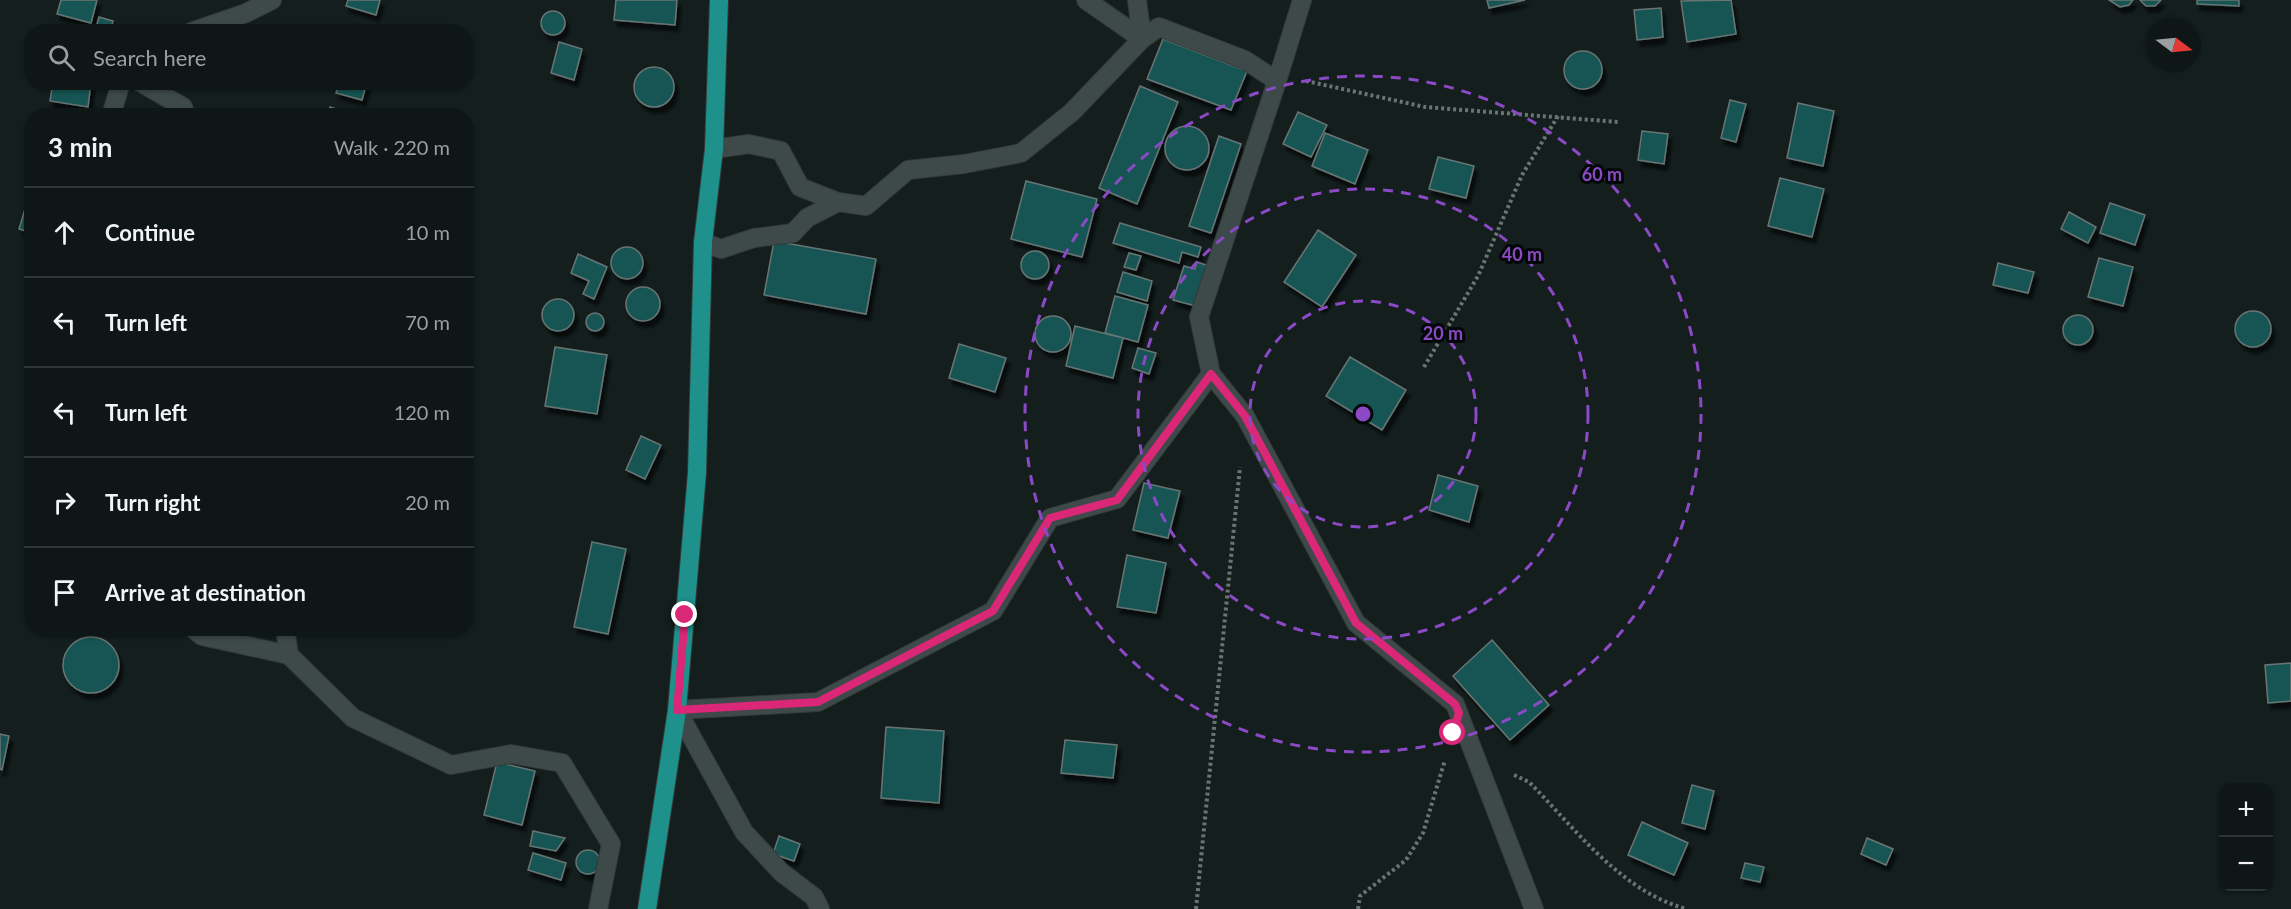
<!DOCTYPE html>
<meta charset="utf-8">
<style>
body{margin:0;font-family:Lato,sans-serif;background:#1c2323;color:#f1f3f6}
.controls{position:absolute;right:18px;bottom:18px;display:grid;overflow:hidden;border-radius:12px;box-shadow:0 2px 4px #0004}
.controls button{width:54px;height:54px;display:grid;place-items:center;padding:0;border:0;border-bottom:2px solid #2e3535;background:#0e1616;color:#f1f3f6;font:30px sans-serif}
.compass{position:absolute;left:2147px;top:18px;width:54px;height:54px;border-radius:50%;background:#0e1616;box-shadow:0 2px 4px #0004;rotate:106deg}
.stop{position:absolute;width:18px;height:18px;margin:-14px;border:4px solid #db2777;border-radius:50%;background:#fff}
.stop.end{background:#db2777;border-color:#fff;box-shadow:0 2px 6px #0008}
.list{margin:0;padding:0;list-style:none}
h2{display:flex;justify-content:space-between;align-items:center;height:78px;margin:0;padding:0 24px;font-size:26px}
h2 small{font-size:20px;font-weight:400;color:#9b9fa1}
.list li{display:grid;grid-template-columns:39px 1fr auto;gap:18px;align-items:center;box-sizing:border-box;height:90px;padding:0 24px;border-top:2px solid #2e3535}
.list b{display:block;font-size:22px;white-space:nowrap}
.list em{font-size:20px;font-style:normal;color:#9b9fa1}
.icon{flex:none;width:33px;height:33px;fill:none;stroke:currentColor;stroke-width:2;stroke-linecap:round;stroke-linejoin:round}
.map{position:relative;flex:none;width:2291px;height:909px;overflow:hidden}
.search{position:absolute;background:#0e1616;box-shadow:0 2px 4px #0004;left:24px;top:24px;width:450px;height:66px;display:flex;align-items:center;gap:15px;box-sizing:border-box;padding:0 21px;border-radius:24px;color:#9b9fa1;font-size:22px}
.panel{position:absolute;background:#0e1616;box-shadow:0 2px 4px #0004;left:24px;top:108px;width:450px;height:528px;border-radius:24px}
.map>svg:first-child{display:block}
.building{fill:#185552;stroke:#687574;stroke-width:1.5;filter:url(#shadow)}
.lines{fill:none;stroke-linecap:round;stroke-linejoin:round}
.minor-casing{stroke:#333a39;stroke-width:20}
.major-casing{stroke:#333a39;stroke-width:20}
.path{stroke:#6b7473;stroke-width:4;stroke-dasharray:3 3;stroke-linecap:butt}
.minor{stroke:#3d4a49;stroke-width:18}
.major{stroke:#1e918c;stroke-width:18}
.route{stroke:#db2777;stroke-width:8}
.ring{fill:none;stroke:#8b49c6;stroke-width:3;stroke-dasharray:10 8}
.centre{fill:#8b49c6;stroke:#040707;stroke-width:3}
.ring-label{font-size:18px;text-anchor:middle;font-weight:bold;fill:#8b49c6;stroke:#040707;stroke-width:6;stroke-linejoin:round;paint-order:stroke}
</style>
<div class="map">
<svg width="2291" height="909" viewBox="0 0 2291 909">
<defs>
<filter id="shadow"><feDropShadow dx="3.5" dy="6" stdDeviation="1.5" flood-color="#0009"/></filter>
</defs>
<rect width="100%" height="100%" fill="#131e1d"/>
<g class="building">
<polygon points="61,0 97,0 91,23 57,14"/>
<polygon points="348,0 380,0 376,15 346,6"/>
<polygon points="616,0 677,0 675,25 614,20"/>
<polygon points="1487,0 1525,0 1489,8"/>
<polygon points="1731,0 1736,34 1687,42 1681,1"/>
<polygon points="2109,0 2133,0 2129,5 2120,7"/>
<polygon points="2140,0 2161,0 2155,6 2146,6"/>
<polygon points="2197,0 2239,0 2239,6 2197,4"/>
<polygon points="1661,8 1663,37 1637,40 1634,10"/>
<circle cx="553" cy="23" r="12"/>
<polygon points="99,17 113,21 110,32 95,32"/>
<polygon points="1163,39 1247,71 1231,110 1147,79"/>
<polygon points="559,42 582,49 574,80 551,73"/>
<circle cx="1583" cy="70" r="19"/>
<circle cx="654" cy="87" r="20"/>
<polygon points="53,82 91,82 88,107 50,101"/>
<polygon points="339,82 367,82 362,100 336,93"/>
<polygon points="1140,86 1178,102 1137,204 1099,188"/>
<polygon points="1730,100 1746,104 1736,142 1721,138"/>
<polygon points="1798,103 1834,111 1823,166 1787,158"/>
<polygon points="330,107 359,116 328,116"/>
<polygon points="1298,112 1327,125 1311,157 1283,144"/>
<circle cx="1187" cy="148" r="22"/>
<polygon points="1642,131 1668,134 1664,164 1638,160"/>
<polygon points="1325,133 1368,150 1355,184 1312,166"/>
<polygon points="1219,136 1241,144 1211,233 1189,226"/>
<polygon points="1438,157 1474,166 1466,198 1429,189"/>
<polygon points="1780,178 1824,189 1812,237 1768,226"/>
<polygon points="1026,181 1097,199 1082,257 1011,239"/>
<polygon points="28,199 32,200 32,233 19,229"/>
<polygon points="2110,203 2145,215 2135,245 2100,233"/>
<polygon points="2069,212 2096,227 2088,243 2061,229"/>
<polygon points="1120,223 1201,247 1198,257 1182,252 1179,263 1113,243"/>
<polygon points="1318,230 1356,255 1322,307 1284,282"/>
<polygon points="774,241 876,259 866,314 764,295"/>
<circle cx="627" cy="263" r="16"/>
<circle cx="1035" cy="265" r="14"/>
<polygon points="1129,253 1141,256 1136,270 1124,267"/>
<polygon points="578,254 607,267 594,299 583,294 589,281 571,273"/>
<polygon points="2099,258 2133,267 2123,306 2088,297"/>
<polygon points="1197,262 1212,267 1200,307 1173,300 1184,266 1195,269"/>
<polygon points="1998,263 2034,272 2028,293 1993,285"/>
<polygon points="1123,272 1152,281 1147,301 1117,292"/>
<circle cx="643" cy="304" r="17"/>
<polygon points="1115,296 1148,305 1138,342 1105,333"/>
<circle cx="558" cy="315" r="16"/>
<circle cx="2253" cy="329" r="18"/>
<circle cx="595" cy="322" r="9"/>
<circle cx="2078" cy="330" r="15"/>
<circle cx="1053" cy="334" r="18"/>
<polygon points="1075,326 1123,338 1113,378 1066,366"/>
<polygon points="959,344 1006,358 995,392 949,378"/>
<polygon points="555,347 607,355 597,414 545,406"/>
<polygon points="1138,348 1156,353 1149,374 1132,368"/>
<polygon points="1350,357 1406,390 1382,430 1326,396"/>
<polygon points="641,436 661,445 645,479 626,470"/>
<polygon points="1438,475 1478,486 1469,522 1429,510"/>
<polygon points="1144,483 1180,491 1168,538 1133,530"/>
<polygon points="592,542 626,549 608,634 574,627"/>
<polygon points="1127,555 1166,563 1156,613 1117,607"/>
<circle cx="91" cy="665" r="28"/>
<polygon points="1492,640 1549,705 1510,740 1453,676"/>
<polygon points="2291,663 2291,701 2268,703 2265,665"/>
<polygon points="886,727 944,731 939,803 881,798"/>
<polygon points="0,734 9,736 2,770 0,769"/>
<polygon points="1065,740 1117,745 1113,778 1061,773"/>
<polygon points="497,762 535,771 522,825 484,815"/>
<polygon points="1692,785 1714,791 1705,829 1682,823"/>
<polygon points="1642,822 1688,843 1674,875 1628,855"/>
<polygon points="533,831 565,838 556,851 530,846"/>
<polygon points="779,836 800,844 794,861 773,854"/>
<polygon points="1867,838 1893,849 1886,865 1861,854"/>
<circle cx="588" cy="862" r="12"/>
<polygon points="533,853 566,863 561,880 528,870"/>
<polygon points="1745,863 1764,867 1760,882 1741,878"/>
</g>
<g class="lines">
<g class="minor-casing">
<g id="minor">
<polyline points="1086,0 1142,39 1159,27 1245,60 1277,81 1199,317 1211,374 1245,416 1356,623 1455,704 1534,909"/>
<polyline points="191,32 246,13 272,0"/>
<polyline points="1277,81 1302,0"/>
<polyline points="140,82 183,107 186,116"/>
<polyline points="111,116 121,82"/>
<polyline points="714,149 749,144 781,151 800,187 838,202 866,206 908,170 964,164 1021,153 1072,112 1142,39 1137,0"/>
<polyline points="703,242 721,249 754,238 793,233 807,218 838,202"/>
<polyline points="192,628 202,636 289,655"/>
<polyline points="285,628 289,655 353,718 451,765 511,754 562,763 611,844 598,909"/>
<polyline points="820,909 814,897 781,872 744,832 677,710 818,702 993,611 1050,518 1117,499 1211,374"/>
</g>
</g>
<g class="major-casing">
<polyline id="major" points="647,909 677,710 697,473 703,242 714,149 719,0"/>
</g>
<g class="path">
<polyline points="1306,81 1425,107 1618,122"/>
<polyline points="1424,367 1478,276 1522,175 1558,116"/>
<path d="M1514,775L1529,782C1575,828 1621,892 1687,909"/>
<polyline points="1196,909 1240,467"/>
<polyline points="1358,909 1360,896 1406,860 1423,833 1445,760"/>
</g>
<use href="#minor" class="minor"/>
<use href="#major" class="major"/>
</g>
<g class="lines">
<polyline class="route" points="685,615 677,710 818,702 993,611 1050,518 1117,500 1211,374 1245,416 1356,623 1455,704 1459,713 1453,733"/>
</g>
<g class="ring">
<circle cx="1363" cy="414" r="113"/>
<circle cx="1363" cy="414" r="225"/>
<circle cx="1363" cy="414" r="338"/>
</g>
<circle cx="1363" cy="414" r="9" class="centre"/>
<g class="ring-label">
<text x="1602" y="181">60 m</text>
<text x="1522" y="261">40 m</text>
<text x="1443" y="340">20 m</text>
</g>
</svg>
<div class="controls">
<button>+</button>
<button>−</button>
</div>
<svg class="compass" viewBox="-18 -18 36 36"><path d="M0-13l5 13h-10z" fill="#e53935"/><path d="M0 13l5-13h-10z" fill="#9b9fa1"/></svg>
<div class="stop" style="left:1453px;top:733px"></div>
<div class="stop end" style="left:685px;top:615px"></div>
<div class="search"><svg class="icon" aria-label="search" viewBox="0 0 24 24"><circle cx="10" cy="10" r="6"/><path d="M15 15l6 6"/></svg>Search here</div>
<section class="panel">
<h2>3 min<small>Walk · 220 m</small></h2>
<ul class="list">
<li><svg class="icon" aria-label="ahead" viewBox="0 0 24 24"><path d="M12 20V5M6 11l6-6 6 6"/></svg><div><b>Continue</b></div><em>10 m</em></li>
<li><svg class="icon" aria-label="left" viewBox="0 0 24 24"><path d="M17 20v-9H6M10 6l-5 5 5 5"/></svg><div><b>Turn left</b></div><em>70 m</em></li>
<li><svg class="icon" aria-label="left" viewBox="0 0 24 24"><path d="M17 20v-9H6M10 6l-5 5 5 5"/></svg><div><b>Turn left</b></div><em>120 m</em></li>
<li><svg class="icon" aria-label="right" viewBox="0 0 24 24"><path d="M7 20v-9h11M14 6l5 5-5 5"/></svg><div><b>Turn right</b></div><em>20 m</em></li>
<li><svg class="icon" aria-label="arrive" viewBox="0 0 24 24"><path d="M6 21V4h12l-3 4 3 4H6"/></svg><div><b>Arrive at destination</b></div></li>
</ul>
</section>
</div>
